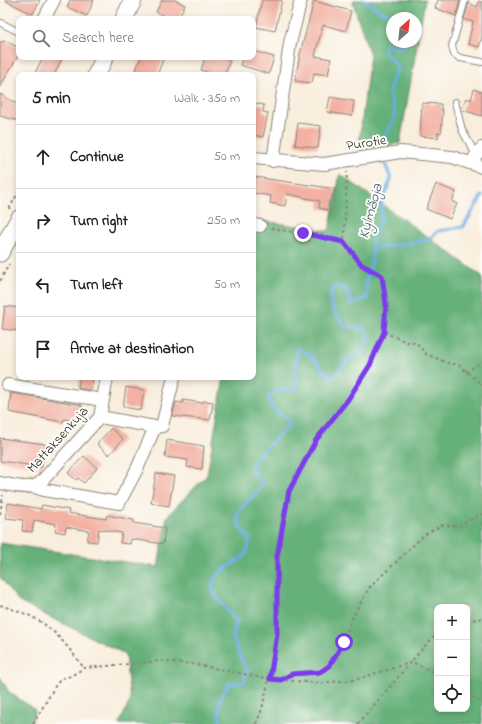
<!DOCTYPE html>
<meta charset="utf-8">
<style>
body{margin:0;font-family:"Indie Flower",sans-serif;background:#f2f2f2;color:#222}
.controls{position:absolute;right:12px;bottom:12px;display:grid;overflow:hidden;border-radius:8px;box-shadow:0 2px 6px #0003}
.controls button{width:36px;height:36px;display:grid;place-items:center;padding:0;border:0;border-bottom:1px solid #e0e0e0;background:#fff;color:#222;font:20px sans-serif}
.compass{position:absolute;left:386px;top:12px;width:36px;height:36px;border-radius:50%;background:#fff;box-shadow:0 2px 6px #0003;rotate:27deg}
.stop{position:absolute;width:12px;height:12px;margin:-9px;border:3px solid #7c3aed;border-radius:50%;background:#fff}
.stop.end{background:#7c3aed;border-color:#fff;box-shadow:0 1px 4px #0008}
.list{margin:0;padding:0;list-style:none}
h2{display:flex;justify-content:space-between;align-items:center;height:52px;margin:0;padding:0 16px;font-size:17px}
h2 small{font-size:13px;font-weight:400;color:#767676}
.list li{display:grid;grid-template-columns:26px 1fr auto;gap:12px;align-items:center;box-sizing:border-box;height:64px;padding:0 16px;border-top:1px solid #e0e0e0}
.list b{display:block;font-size:15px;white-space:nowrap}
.list em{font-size:13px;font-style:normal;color:#767676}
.icon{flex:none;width:22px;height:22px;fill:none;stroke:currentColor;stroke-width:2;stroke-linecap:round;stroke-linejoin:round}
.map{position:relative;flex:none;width:482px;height:724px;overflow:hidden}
.search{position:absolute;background:#fff;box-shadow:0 2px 6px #0003;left:16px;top:16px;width:240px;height:44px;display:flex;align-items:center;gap:10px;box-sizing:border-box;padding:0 14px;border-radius:8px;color:#767676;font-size:15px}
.panel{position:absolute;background:#fff;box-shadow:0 2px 6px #0003;left:16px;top:72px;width:240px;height:308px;border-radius:8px}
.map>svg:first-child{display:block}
.forest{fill:#66b079;stroke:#41664a;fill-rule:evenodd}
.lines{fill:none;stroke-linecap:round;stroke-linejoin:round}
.stream{stroke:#6aaddf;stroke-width:3.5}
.building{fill:#f2b1a2}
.lane-casing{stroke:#8a857c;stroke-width:8}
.street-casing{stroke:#8a857c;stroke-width:14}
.secondary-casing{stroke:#8a857c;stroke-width:19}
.path{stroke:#8a857c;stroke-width:2;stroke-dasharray:3 3;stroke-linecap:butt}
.lane{stroke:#fff;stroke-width:6}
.street{stroke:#fff;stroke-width:12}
.secondary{stroke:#fff;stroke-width:17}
.route{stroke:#7c3aed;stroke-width:5}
.labels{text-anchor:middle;stroke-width:4;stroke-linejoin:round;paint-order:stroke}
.street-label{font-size:14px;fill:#1c1c1c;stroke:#fdfcf7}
.water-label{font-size:15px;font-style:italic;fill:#3f5d74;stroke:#fdfcf7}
</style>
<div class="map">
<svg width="482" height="724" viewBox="0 0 482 724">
<rect width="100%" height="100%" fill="#fdfcf7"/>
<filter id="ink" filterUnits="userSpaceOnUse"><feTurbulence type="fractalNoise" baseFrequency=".025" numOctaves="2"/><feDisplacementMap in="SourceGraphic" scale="8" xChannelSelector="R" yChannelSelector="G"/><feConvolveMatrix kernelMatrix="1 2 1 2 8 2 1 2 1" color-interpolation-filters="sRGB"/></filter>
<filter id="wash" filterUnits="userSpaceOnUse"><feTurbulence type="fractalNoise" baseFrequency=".012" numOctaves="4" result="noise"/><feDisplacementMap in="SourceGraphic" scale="16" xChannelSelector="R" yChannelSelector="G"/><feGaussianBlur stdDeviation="0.9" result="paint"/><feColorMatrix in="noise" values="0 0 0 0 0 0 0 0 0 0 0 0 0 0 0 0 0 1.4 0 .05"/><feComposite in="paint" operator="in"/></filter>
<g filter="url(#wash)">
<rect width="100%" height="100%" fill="#f9eedd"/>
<g class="forest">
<path d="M354,0H425L400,143L358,150L370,55L353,3ZM392,18H416V42H392Z"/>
<path d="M340,174L482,276V724H119L130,701L125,654L19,602L0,577V543L158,567L167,516L207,475L224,377H253V236L257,220L329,231ZM437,607H467V709H437Z"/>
<polygon points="0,677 9,692 35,710 31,724 0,724"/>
</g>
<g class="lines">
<g class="stream">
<polyline points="364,0 380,11 400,18"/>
<path d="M383,145C383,134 392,129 394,119C395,111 394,108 391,101C387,91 393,77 398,67L393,61L384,52L386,44L401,48L404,46L403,42"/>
<polyline points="372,249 428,240 438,231 463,227 482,196"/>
<path d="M220,724C218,705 217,700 229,684L244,682L247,669L241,660L233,637L237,622L214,594C205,573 234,566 245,555C248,551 249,544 250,540C223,509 245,511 262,485L251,469L255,459L291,423L271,406L268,397L276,390L297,389L295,368L298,348L313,357L325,372L334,377C345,367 343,356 361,354L370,337L363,328L345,326C335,312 327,307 332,289L338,286L347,289L351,304L367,298L366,283L372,259L373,236L381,220L382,202L391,179L384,161"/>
</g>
</g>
<g id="blocks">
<g class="building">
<polygon points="4,0 40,0 33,14"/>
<polygon points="70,0 94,0 87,16 67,7"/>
<polygon points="162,0 175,0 185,5 178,19 170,19 156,12"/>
<polygon points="262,0 282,0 275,31 256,27"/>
<polygon points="438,0 460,0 456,16 435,8"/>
<polygon points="314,1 351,11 346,31 323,25 315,56 331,59 328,75 314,73 312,83 295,81 300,54"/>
<polygon points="479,1 482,2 482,37 479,47 468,44 473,22 464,19 469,3 477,7"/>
<polygon points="6,41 19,48 19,54 0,87 0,42"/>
<polygon points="253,51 274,57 269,74 240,65 243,57 253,57"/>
<polygon points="43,57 63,57 54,75 34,75"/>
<polygon points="141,57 164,57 157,75 134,75"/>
<polygon points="205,57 221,57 230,60 226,72 224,72 223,75 215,75 201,70"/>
<polygon points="474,89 482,92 482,116 462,110 466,98 471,100"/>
<polygon points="0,94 19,105 19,121 0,116"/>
<polygon points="330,97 354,101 352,116 327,112"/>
<polygon points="253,103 264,105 263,112 268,113 263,137 253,135"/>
<polygon points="422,103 441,104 441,110 443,110 441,133 438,132 438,138 420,136"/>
<polygon points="298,123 321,126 318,148 295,145"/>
<polygon points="255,177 336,189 332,211 319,208 320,201 287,194 285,206 270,203 271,196 253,193"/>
<polygon points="436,184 456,192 452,201 457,204 450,219 426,209"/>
<polygon points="5,306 19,308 19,331 2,329"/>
<polygon points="80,377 93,377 91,390 78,388"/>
<polygon points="126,387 144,390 141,410 123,407"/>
<polygon points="11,393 82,405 79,422 64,419 63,422 9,412"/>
<polygon points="183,400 203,403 203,401 213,402 210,420 172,416 176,402 183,403"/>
<polygon points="111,428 123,439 109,455 97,444"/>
<polygon points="0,438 45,444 42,467 0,461"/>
<polygon points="167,440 204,446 202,469 187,467 188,460 165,457"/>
<polygon points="84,456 97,468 84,483 78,478 76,480 68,473"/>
<polygon points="156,473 174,476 169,506 151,503"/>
<polygon points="8,503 41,509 42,505 69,510 68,513 106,519 107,515 134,520 134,523 165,528 163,544 131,539 130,544 120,543 122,533 99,529 97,542 87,541 89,531 66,527 65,533 55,531 56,524 34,520 32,532 22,531 23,520 6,518"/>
</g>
</g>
</g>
<g filter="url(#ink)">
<use href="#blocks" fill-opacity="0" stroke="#8a857c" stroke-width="1"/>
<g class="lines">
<g class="lane-casing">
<g id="lane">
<polyline points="465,0 452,46 454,54 460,58 482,62"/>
<polyline points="1,23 19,32"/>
<polyline points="455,102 462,130 476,155"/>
</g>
</g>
<g class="street-casing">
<g id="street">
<polyline points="45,17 54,0"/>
<polyline points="253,158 324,164 401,152 452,157 482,167"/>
<polyline points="273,161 290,43 301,0"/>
<polyline points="472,163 476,155 482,148"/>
<polyline points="253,225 260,226"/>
<polyline points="8,385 103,400"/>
<polyline points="100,417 155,427 162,426 174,377"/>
<path d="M0,483C13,485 29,491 40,483L100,417L107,377"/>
<polyline points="35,487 44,490 119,503 137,469 155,427"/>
</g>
</g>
<g class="secondary-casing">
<g id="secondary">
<polyline points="124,19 133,0"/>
<polyline points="96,75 105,57"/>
<polyline points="0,253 19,219"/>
</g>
</g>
<g class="path">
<polyline points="9,209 19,191"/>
<polyline points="271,228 344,242"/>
<polyline points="0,281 9,264"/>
<polyline points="384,332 407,342 416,342 426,354 448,363 459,365 482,385"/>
<polyline points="466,372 482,362"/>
<polyline points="0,514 3,495"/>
<path d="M0,605C14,610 29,614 41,622C58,633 72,652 84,668"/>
<polyline points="467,621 482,618"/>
<polyline points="282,679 292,674 320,672 329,666 344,642 350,622 369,588 424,535 442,525 458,526 482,514"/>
<polyline points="467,693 482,703"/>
<polyline points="33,724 57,683 63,678 71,676 84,668 161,661 192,664 269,679 320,683 354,680 412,662 437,674"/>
<polyline points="256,724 262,709 269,679 277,634 277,557 289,491 316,440 349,398 370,365 384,332 386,304 382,276 363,265 344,242 347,172"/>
<polyline points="358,724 422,649 437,634"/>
</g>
<use href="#lane" class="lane"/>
<use href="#street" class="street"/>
<use href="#secondary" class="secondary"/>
</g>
</g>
<g class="lines" filter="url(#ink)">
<polyline class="route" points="303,233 344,242 362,265 382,276 386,304 384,332 370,365 349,398 316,440 289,491 277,557 277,634 270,679 281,680 292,674 320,672 329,666 344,642"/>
</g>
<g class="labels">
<g class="street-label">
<text transform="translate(366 142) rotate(-9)" y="5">Purotie</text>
<text transform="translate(57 439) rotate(-48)" y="5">Mattaksenkuja</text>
</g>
<g class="water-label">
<text transform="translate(370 211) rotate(-75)" y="5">Kylmäoja</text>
</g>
</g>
</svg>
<div class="controls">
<button>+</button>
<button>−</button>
<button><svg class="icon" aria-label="locate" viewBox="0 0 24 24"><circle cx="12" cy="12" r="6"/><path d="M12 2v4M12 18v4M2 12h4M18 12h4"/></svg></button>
</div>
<svg class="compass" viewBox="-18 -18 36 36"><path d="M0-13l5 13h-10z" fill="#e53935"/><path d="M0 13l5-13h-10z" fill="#767676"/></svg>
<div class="stop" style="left:344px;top:642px"></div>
<div class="stop end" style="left:303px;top:233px"></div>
<div class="search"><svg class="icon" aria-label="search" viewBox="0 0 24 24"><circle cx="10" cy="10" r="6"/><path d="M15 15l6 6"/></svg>Search here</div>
<section class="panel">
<h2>5 min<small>Walk · 350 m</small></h2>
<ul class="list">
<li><svg class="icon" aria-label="ahead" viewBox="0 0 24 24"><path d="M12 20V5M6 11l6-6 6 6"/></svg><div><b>Continue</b></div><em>50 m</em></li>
<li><svg class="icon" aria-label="right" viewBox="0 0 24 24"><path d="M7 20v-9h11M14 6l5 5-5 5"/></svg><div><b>Turn right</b></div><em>250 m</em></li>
<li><svg class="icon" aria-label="left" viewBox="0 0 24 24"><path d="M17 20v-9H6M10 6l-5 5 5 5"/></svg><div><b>Turn left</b></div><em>50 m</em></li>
<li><svg class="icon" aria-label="arrive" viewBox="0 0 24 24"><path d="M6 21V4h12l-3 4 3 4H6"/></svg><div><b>Arrive at destination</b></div></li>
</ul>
</section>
</div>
